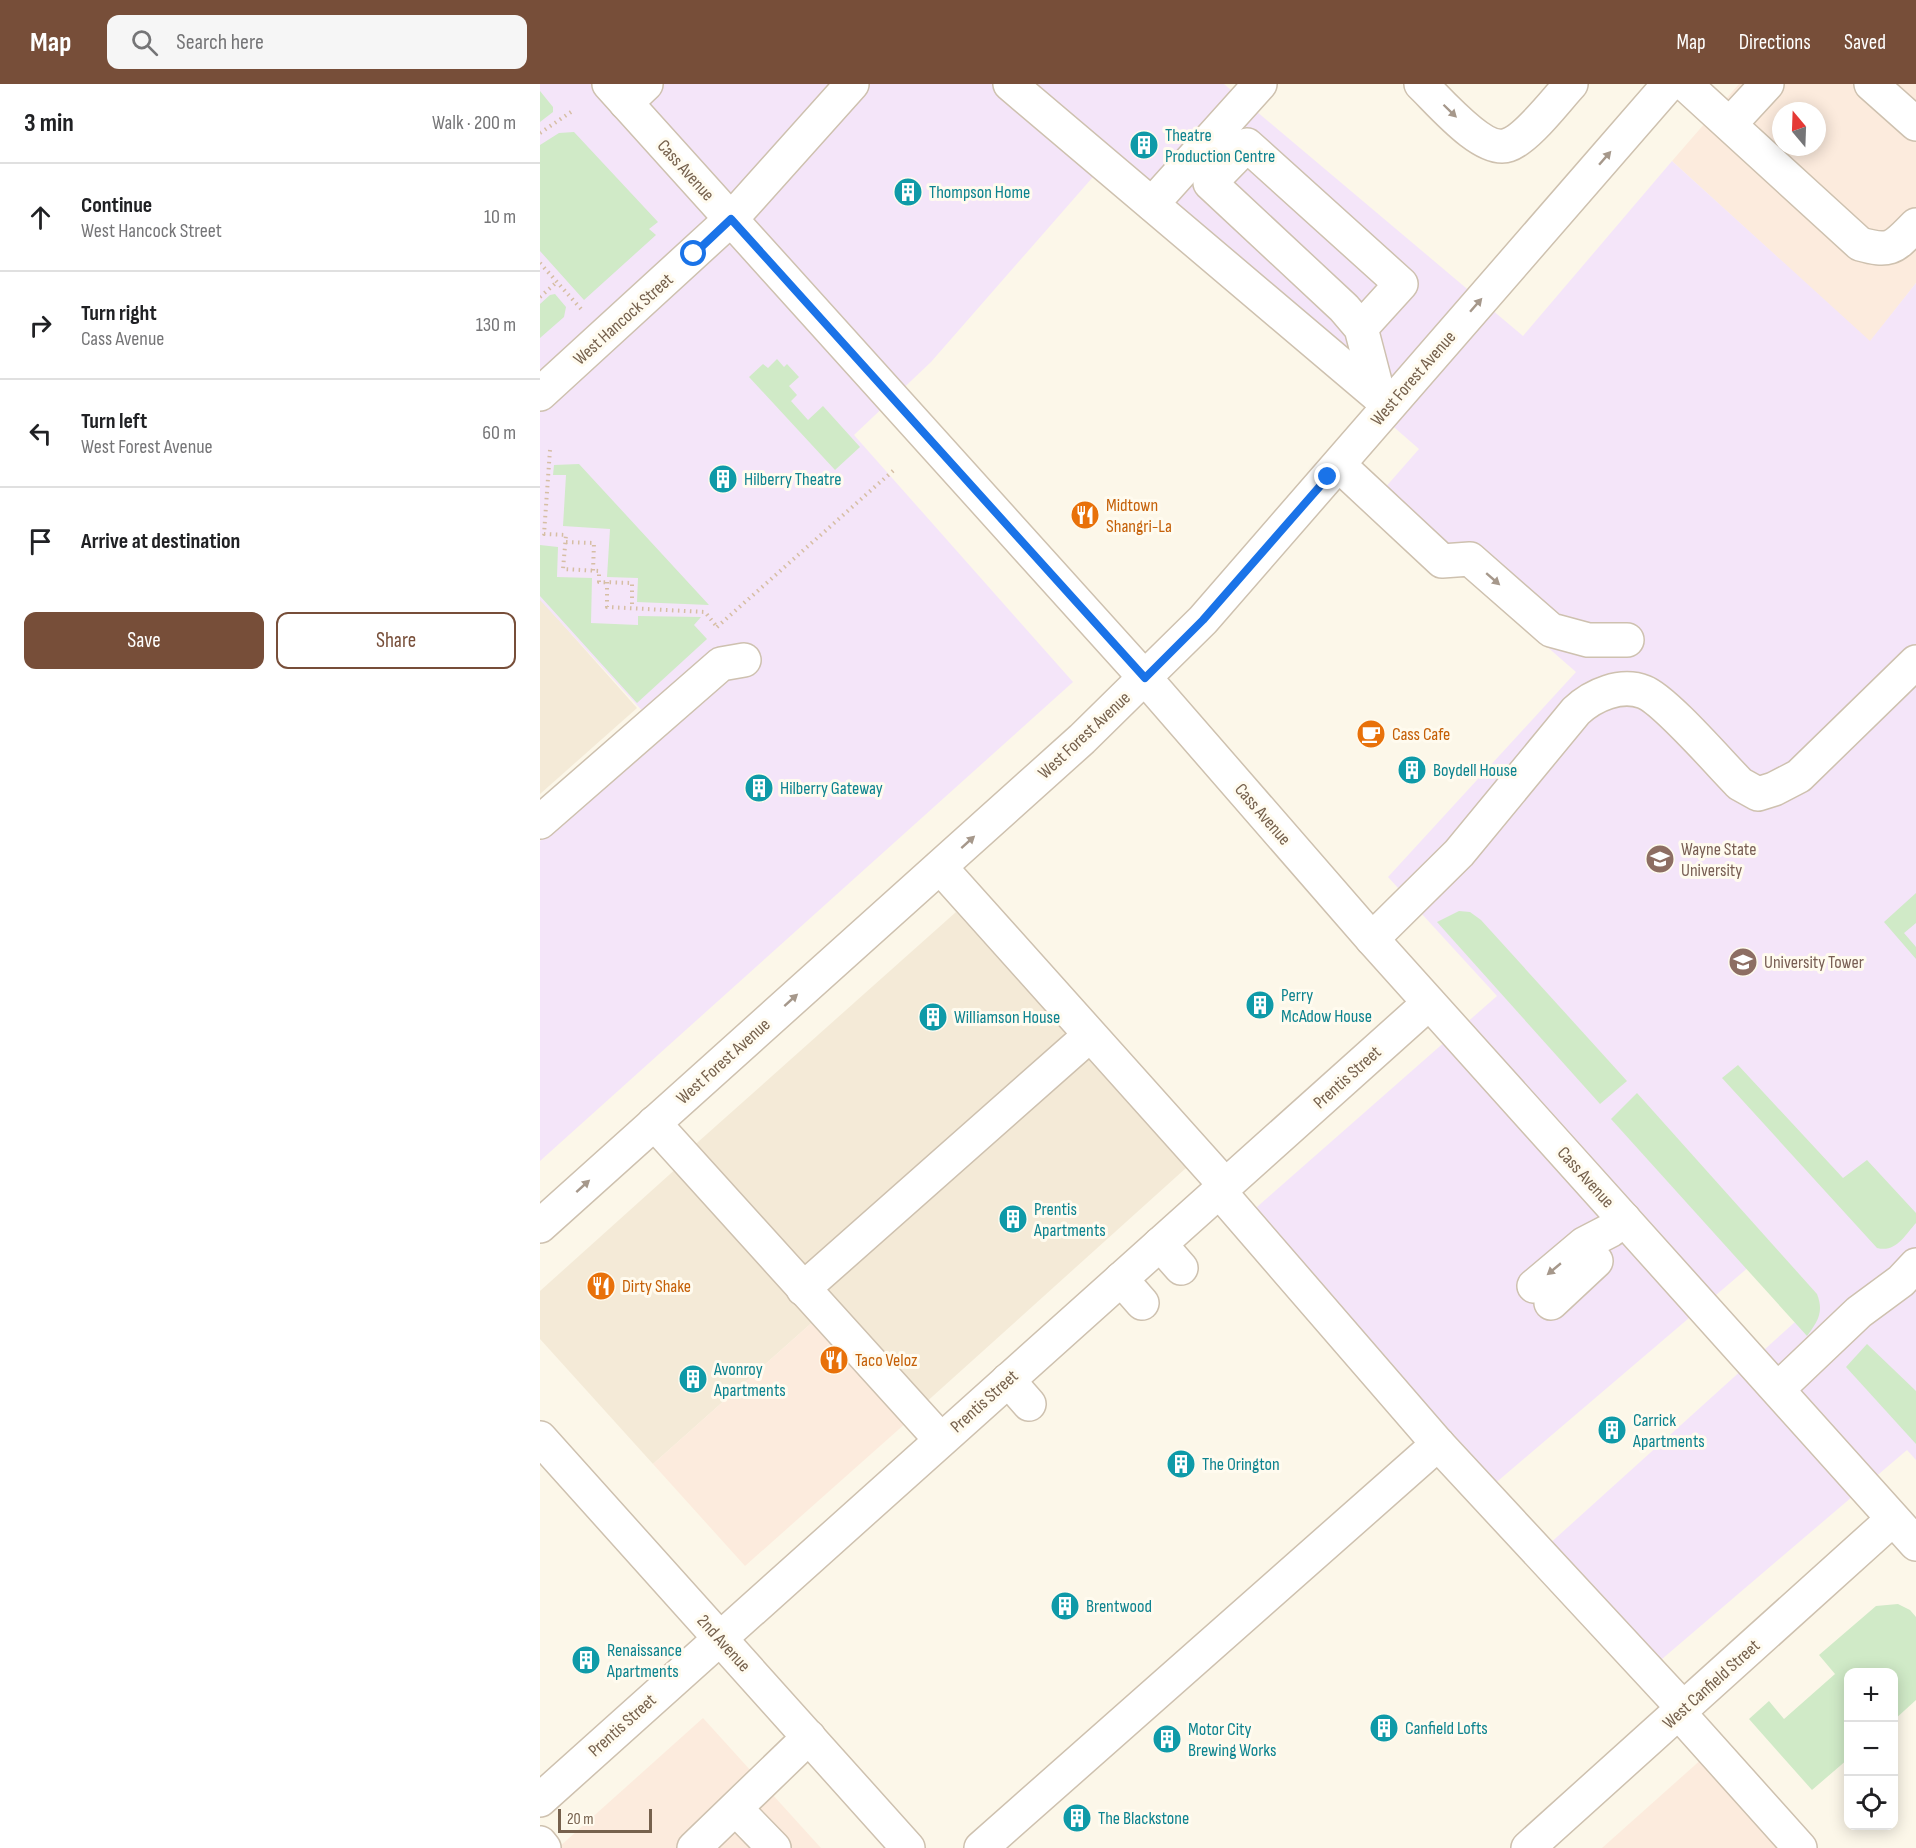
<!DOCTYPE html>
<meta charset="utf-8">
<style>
body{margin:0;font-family:"Sofia Sans Condensed",sans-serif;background:#f6f6f6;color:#202124}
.controls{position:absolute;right:18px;bottom:18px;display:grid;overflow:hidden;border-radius:12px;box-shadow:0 3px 15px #0003}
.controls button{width:54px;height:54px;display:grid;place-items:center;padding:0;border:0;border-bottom:2px solid #e0e0e0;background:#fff;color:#202124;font:30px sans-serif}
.compass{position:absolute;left:1232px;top:18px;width:54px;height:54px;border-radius:50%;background:#fff;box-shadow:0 3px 15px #0003;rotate:341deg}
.scale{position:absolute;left:18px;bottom:15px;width:94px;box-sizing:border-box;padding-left:6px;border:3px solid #76614d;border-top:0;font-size:16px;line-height:21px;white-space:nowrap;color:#76614d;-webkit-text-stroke:4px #fffbef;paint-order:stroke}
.stop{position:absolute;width:18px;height:18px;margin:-14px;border:4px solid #1a73e8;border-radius:50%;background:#fff}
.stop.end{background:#1a73e8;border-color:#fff;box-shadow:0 2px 6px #0008}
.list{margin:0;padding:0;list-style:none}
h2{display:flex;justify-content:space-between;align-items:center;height:78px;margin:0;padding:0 24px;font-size:26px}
h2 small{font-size:20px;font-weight:400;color:#757577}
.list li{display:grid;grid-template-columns:39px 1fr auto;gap:18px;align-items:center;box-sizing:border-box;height:108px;padding:0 24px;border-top:2px solid #e0e0e0}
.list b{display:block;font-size:22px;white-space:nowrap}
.list p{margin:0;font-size:20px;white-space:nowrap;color:#757577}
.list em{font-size:20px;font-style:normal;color:#757577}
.actions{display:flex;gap:12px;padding:18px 24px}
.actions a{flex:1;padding:14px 0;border:2px solid #774e39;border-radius:12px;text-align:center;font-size:21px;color:#774e39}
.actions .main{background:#774e39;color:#fff}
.icon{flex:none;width:33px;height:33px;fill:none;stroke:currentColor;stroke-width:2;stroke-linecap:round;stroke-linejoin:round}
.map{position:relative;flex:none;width:1376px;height:1764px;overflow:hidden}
header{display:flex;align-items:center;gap:36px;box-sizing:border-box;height:84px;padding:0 30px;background:#774e39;color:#fff}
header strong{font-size:28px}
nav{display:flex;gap:33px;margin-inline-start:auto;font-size:21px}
.search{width:420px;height:54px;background:#f6f6f6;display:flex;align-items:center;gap:15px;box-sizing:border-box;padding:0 21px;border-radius:12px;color:#757577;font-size:22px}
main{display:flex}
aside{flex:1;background:#fff}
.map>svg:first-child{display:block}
.residential{fill:#f4ead7}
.commercial{fill:#fcebdd;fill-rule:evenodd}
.education{fill:#f4e5f9}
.green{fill:#d0eac7}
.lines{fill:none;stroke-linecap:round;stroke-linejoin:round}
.minor-casing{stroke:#cec1af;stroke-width:36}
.path{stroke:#d6bea4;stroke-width:4;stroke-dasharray:1.5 4.5;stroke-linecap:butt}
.minor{stroke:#fff;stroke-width:33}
.oneway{fill:#a6988b}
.route{stroke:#1a73e8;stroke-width:8}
.labels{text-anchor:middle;stroke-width:6;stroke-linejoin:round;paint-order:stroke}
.culture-label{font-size:18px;fill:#0d838f;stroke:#fffbef;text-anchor:start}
.street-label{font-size:18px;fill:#76614d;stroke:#fffbef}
.food-label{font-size:18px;fill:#c56008;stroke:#fffbef;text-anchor:start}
.education-label{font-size:18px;fill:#785e54;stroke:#fffbef;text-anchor:start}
</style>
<header>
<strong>Map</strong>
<div class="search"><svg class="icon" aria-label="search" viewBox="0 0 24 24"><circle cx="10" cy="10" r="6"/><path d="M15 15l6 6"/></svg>Search here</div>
<nav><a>Map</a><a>Directions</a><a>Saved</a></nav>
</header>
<main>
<aside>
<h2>3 min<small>Walk · 200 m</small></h2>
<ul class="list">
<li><svg class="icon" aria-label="ahead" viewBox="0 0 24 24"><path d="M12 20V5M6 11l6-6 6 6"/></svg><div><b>Continue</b><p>West Hancock Street</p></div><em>10 m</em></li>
<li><svg class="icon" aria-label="right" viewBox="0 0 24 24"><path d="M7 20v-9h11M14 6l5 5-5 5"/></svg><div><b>Turn right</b><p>Cass Avenue</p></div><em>130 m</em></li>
<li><svg class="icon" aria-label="left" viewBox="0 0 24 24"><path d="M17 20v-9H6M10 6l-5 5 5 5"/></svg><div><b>Turn left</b><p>West Forest Avenue</p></div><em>60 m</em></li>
<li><svg class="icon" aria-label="arrive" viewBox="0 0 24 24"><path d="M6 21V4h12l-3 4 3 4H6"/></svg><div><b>Arrive at destination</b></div></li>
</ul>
<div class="actions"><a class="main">Save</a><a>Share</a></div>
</aside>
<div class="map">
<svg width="1376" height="1764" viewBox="0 0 1376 1764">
<rect width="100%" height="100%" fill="#fcf7e9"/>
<g class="residential">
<polygon points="0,515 97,624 0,710"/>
<polygon points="416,828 528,952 261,1191 149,1066"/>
<polygon points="542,968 646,1084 383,1321 277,1202"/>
<polygon points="139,1082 276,1235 113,1380 0,1255 0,1207"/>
</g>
<g class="commercial">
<path d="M1199,0H1376V199L1330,258L1132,77ZM1241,27H1277V63H1241Z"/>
<polygon points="276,1235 367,1338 205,1482 113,1380"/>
<polygon points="163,1634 281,1764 18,1764"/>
<polygon points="1164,1673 1247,1764 1062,1764"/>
</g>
<polygon class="education" points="0,0 684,0 983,252 1132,77 1330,257 1376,199 1376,1376 1367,1366 1115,1581 1007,1462 1255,1238 1210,1182 952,1402 709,1130 957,912 848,793 1036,588 836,414 879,365 559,86 391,278 314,351 533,598 0,1077 0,757 120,646 0,516"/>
<g class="green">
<polygon points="0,7 13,23 13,28 0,38"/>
<polygon points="34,48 118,138 109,145 116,151 44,216 0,167 0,61 19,49"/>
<polygon points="15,210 26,223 24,233 0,254 0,220 10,211"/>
<polygon points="237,275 244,283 247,280 259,293 249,302 257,311 251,317 268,336 283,322 320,363 295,386 209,293 223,280 228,284"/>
<polygon points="39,380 169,521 97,518 98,494 67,493 70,445 23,442 26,391 13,391 14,381"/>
<polygon points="0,461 18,463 17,493 52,494 51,539 98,541 98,532 161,533 154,541 167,555 97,619 0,512"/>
<polygon points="1376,809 1376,839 1364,849 1376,863 1376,875 1344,838"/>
<polygon points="919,827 930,828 941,836 1087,997 1060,1020 897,838"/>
<path d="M1198,981L1303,1094L1327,1076L1376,1129V1139C1365,1151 1356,1169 1337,1164L1182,994Z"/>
<path d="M1097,1009L1277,1210C1284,1228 1278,1237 1267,1252L1071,1035Z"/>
<polygon points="1327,1260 1376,1307 1376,1360 1306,1283"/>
<polygon points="1358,1520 1370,1526 1376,1533 1376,1616 1354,1636 1354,1588 1308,1588 1308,1675 1272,1706 1209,1635 1229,1617 1244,1635 1295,1590 1279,1571 1336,1522"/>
</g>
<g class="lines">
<g class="minor-casing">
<g id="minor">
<polyline points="69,0 605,594 832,855 1376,1460"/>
<polyline points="470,0 844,317"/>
<path d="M881,0C899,17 943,70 968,61C987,55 1016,16 1031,0"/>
<path d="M1145,0L1320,160C1352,169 1354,163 1376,141"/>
<polyline points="1331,0 1376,40"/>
<polyline points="86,19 106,0"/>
<polyline points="1190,40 1227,0"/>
<polyline points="612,120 720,0"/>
<polyline points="821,244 861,200 707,61 670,99 804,224 821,244 839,313"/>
<polyline points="0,310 191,135 312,0"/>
<polyline points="799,381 902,477 930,475 1011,546 1048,556 1087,556"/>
<polyline points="0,738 181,580 204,576"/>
<polyline points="400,783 685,1101"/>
<path d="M832,855L919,769L1036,627C1053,611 1081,599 1104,608C1125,616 1181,681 1200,700L1218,710L1234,705L1259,692L1376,578"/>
<polyline points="114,1039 401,1356"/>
<polyline points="679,1107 898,1360 1144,1625"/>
<polyline points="0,1142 542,655 663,536 1129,0"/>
<polyline points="620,1160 641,1184"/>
<polyline points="581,1195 602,1219"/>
<polyline points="994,1202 1044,1160 1071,1146 1084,1135"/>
<polyline points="263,1205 549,952"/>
<polyline points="1011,1219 1056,1177"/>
<polyline points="468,1296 489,1320"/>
<polyline points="1238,1305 1319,1228 1361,1197 1376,1181"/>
<polyline points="0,1354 368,1764"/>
<polyline points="1139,1629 1260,1764"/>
<polyline points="0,1716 889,919"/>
<polyline points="196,1725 234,1764"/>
<polyline points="0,1759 4,1764"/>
<polyline points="154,1764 269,1653"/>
<polyline points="441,1764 898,1360"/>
<polyline points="988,1764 1353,1435"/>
</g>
</g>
<g class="path">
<polyline points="0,49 31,28"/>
<polyline points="0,179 42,226"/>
<polyline points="0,213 17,198"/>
<polyline points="10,366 4,450 26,451 23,485 59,487 59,498 92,499 92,524"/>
<polyline points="26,458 54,459 53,487"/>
<polyline points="67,498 67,523 165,528 177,543"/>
<polyline points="177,543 355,385"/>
</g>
<use href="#minor" class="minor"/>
</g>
<defs><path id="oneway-solid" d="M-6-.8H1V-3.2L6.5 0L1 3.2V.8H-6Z" transform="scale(1.5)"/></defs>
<g class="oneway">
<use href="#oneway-solid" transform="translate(910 27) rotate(44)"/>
<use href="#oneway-solid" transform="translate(1065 74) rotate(-49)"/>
<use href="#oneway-solid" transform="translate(936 221) rotate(-49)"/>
<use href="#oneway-solid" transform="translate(953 495) rotate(41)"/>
<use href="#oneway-solid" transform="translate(428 758) rotate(-42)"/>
<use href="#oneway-solid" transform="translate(251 916) rotate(-42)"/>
<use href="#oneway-solid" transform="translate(43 1102) rotate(-42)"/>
<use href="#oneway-solid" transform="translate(1014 1185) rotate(140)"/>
</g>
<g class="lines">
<polyline class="route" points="154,170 191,135 605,594 663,536 788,393"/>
</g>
<defs>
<g id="building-disc" transform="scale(1.5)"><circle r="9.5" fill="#0f9aa8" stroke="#fffbef"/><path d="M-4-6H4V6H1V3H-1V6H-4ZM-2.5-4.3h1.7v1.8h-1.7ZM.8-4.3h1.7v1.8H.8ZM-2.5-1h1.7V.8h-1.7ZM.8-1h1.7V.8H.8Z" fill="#fff"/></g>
<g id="restaurant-disc" transform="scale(1.5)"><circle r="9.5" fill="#e8710a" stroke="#fffbef"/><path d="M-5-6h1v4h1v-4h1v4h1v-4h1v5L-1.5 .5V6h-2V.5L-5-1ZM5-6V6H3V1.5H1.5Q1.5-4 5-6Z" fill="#fff"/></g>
<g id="cafe-disc" transform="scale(1.5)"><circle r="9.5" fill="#e8710a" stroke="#fffbef"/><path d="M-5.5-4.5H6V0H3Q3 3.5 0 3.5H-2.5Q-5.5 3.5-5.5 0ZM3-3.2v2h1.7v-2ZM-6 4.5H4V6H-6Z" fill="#fff"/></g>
<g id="university-disc" transform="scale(1.5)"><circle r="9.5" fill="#8d6e63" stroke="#fffbef"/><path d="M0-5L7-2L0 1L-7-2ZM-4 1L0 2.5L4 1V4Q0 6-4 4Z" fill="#fff"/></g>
</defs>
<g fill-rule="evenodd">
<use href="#building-disc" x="604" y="61"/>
<use href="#building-disc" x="368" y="108"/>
<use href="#building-disc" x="183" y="395"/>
<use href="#restaurant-disc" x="545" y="431"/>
<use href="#cafe-disc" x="831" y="650"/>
<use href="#building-disc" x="872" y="686"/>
<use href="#building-disc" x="219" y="704"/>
<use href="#university-disc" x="1120" y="775"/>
<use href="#university-disc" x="1203" y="878"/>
<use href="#building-disc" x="720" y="921"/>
<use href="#building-disc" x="393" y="933"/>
<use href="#building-disc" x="473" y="1135"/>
<use href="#restaurant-disc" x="61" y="1202"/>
<use href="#restaurant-disc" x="294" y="1276"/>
<use href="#building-disc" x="153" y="1295"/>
<use href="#building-disc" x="1072" y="1346"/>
<use href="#building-disc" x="641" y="1380"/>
<use href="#building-disc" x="525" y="1522"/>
<use href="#building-disc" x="46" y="1576"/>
<use href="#building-disc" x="844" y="1644"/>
<use href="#building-disc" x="627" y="1655"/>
<use href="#building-disc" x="537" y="1734"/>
</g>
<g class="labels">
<g class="culture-label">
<text x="625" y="57">Theatre<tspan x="625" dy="21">Production Centre</tspan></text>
<text x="389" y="114">Thompson Home</text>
<text x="204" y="401">Hilberry Theatre</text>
<text x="893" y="692">Boydell House</text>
<text x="240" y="710">Hilberry Gateway</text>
<text x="741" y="917">Perry<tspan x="741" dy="21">McAdow House</tspan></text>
<text x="414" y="939">Williamson House</text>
<text x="494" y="1131">Prentis<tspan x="494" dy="21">Apartments</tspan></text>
<text x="174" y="1291">Avonroy<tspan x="174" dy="21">Apartments</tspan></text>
<text x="1093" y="1342">Carrick<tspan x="1093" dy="21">Apartments</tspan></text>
<text x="662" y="1386">The Orington</text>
<text x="546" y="1528">Brentwood</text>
<text x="67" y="1572">Renaissance<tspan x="67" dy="21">Apartments</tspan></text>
<text x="865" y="1650">Canfield Lofts</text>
<text x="648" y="1651">Motor City<tspan x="648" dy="21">Brewing Works</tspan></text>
<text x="558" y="1740">The Blackstone</text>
</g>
<g class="street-label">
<text transform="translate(146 86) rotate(48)" y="6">Cass Avenue</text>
<text transform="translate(83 235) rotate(-42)" y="6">West Hancock Street</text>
<text transform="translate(873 294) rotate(-49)" y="6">West Forest Avenue</text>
<text transform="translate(544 651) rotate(-43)" y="6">West Forest Avenue</text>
<text transform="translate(723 730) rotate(49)" y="6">Cass Avenue</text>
<text transform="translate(183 977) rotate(-42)" y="6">West Forest Avenue</text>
<text transform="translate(807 993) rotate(-42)" y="6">Prentis Street</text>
<text transform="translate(1046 1093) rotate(48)" y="6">Cass Avenue</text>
<text transform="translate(444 1317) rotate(-42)" y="6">Prentis Street</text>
<text transform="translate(184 1559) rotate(48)" y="6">2nd Avenue</text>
<text transform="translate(1171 1600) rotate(-42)" y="6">West Canfield Street</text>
<text transform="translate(82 1641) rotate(-42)" y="6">Prentis Street</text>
</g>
<g class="food-label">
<text x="566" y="427">Midtown<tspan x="566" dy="21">Shangri-La</tspan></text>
<text x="852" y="656">Cass Cafe</text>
<text x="82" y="1208">Dirty Shake</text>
<text x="315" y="1282">Taco Veloz</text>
</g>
<g class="education-label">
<text x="1141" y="771">Wayne State<tspan x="1141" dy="21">University</tspan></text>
<text x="1224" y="884">University Tower</text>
</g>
</g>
</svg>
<div class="controls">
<button>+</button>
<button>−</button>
<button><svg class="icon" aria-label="locate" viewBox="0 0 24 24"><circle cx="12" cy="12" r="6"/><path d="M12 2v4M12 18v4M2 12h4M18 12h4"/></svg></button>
</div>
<svg class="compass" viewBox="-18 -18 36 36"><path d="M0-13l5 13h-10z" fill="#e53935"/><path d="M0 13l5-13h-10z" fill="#757577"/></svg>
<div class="scale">20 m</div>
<div class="stop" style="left:154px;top:170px"></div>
<div class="stop end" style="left:788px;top:393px"></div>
</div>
</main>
